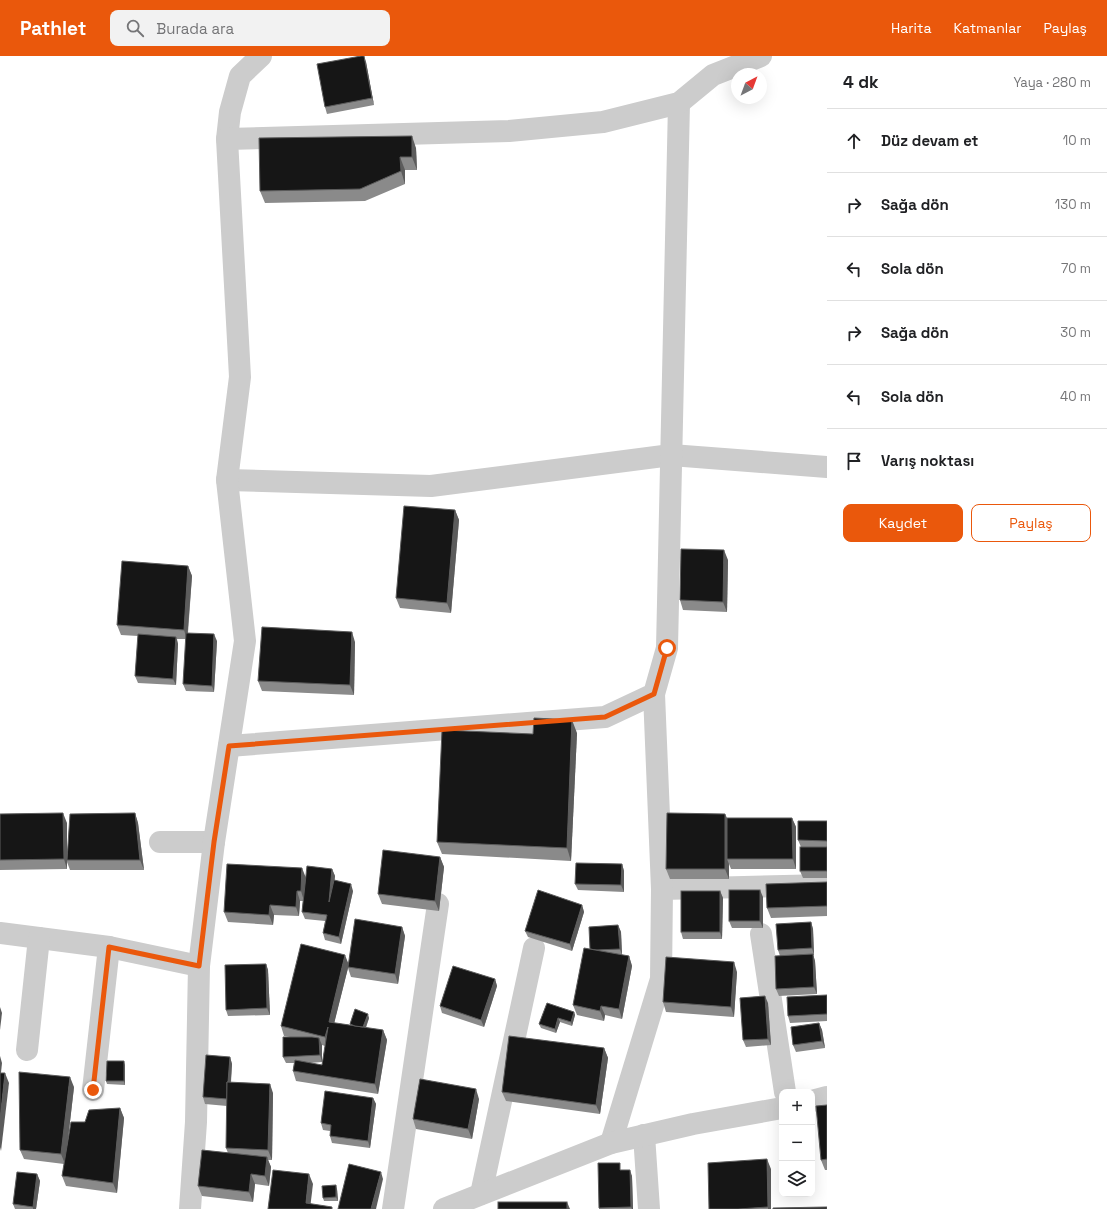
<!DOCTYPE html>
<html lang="tr">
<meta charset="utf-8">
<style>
body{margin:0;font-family:"Space Grotesk",sans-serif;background:#f2f2f2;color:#202124}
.controls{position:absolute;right:12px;bottom:12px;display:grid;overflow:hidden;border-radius:8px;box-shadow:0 4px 16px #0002}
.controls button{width:36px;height:36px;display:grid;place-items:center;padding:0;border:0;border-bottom:1px solid #e0e0e0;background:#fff;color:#202124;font:20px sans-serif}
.compass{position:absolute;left:731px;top:12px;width:36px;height:36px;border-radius:50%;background:#fff;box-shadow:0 4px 16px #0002;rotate:41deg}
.stop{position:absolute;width:12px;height:12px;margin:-9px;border:3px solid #ea580c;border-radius:50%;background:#fff}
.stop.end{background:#ea580c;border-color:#fff;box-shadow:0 1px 4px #0008}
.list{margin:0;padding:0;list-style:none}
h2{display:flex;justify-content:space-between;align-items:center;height:52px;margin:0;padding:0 16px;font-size:17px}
h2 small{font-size:13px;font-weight:400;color:#757577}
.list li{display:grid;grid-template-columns:26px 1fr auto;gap:12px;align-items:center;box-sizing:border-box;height:64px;padding:0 16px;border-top:1px solid #e0e0e0}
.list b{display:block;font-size:15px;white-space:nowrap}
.list em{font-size:13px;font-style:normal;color:#757577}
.actions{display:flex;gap:8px;padding:12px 16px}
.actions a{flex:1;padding:9px 0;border:1px solid #ea580c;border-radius:8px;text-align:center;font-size:14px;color:#ea580c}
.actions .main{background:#ea580c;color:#fff}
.icon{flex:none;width:22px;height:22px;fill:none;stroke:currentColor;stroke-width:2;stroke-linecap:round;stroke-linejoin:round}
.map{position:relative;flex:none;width:827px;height:1153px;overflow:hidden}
header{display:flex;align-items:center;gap:24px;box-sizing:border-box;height:56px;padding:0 20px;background:#ea580c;color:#fff}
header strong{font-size:19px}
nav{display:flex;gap:22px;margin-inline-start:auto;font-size:14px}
.search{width:280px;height:36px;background:#f2f2f2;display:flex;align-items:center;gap:10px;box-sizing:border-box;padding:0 14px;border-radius:8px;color:#757577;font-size:15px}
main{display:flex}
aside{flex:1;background:#fff}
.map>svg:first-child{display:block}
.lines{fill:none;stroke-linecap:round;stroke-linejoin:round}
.minor{stroke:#ccc;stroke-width:22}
.wall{fill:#8a8a8a;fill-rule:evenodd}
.shaded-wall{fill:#5c5c5c}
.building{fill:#161616;stroke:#5c5c5c}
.route{stroke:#ea580c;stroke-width:5}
</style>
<header>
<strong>Pathlet</strong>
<div class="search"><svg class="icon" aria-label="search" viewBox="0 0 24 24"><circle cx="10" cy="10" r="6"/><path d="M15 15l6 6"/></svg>Burada ara</div>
<nav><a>Harita</a><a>Katmanlar</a><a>Paylaş</a></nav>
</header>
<main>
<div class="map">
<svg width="827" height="1153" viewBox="0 0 827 1153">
<rect width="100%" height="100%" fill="#fff"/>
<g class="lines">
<g class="minor">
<polyline points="227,83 230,56 240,20 261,0"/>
<polyline points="227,424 431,430 671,399 827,411"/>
<polyline points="229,690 605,661 654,638 667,592 679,47"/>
<polyline points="160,786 214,786"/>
<polyline points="662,833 827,829"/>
<polyline points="0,877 109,891 199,910"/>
<polyline points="761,878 785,1036"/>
<polyline points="27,994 39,882"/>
<polyline points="93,1034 109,891"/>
<polyline points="812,1045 827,1041"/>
<polyline points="644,1079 649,1153"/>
<polyline points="611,1087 661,923 662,833 654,638"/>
<polyline points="481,1138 534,892"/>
<polyline points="190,1153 196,1066 199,910 214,786 245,585 227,424 240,321 227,83 509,75 603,66 679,47 713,19 761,0"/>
<polyline points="393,1153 438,848"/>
<polyline points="444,1153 611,1087 693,1068 782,1052"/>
</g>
</g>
<g class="wall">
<polygon points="366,6 374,49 327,58 325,51"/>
<polygon points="416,92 417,114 405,114 405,128 365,145 265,147 260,135"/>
<polygon points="455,454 459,464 451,557 400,552 396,542"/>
<polygon points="728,504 727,556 683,554 680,544"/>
<polygon points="188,510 192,520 188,577 217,585 214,636 186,635 183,628 186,583 177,583 178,588 176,629 138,627 135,620 138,580 121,579 117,569"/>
<polygon points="355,586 354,639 262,635 258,625"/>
<polygon points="577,677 571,805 442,798 437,786 533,678"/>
<polygon points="135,757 138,767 144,814 70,814 67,806 67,813 0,814 0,758 67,767 67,798"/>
<polygon points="725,758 727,762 792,762 796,771 796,813 731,813 729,808 729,823 670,823 666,813"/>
<polygon points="827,765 827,822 803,822 800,815 801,791 798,784"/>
<polygon points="440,801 444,811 439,855 382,848 378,838"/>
<polygon points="622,808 624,815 624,836 578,834 575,828"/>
<polygon points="332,813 335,820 334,825 353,835 341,888 325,884 323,877 325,865 305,863 302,856 303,845 300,845 299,860 274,859 273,869 228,866 224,856 306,822"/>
<polygon points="827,826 827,860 771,862 767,852"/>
<polygon points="720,835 723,842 722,883 683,883 681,876"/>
<polygon points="763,841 763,872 732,872 729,865"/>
<polygon points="582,849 584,856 572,895 528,881 525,875"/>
<polygon points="811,866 813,873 814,899 813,899 815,905 817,938 779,940 776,933 780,900 778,894"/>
<polygon points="618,869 621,876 622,899 629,900 632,910 622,963 605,959 604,965 577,959 573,949 590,893"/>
<path d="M402,871L405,880L398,928L351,921L348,912L334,967L350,969V968L369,962L366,972L383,974L387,984L378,1038L296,1025L293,1015L294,1007H286L283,1001L290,981L284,980L281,970L348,907ZM322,989L325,990L322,1009L310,1007L322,1006Z"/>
<polygon points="266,908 268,914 270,959 228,960 226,954"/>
<polygon points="737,916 734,961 666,956 663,946"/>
<polygon points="495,923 497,930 484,971 442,957 440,950"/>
<polygon points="827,939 827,965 790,967 788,960"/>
<polygon points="768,947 771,989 746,991 743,984"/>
<polygon points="574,956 575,959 572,970 560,966 556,977 541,972 539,968"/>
<polygon points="819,967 822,974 825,992 796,996 793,989"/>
<polygon points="604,992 608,1002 600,1058 506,1045 502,1036"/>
<polygon points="230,1001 232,1008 231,1027 273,1037 272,1104 268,1104 271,1111 269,1130 255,1128 253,1146 202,1140 198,1130 228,1097 226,1092 227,1050 205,1048 203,1041"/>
<polygon points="125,1009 125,1029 107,1028 106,1025"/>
<polygon points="74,1031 67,1093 85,1066 120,1052 124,1062 117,1137 66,1130 62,1120 64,1108 24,1103 20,1094"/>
<polygon points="373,1042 376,1048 370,1092 332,1087 330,1080 330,1075 323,1074 321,1067"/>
<polygon points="479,1043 472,1083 416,1073 413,1063"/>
<polygon points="827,1049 827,1114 825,1114 821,1104"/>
<polygon points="771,1113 771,1153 709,1153"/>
<polygon points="623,1114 632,1120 633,1153 599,1153 599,1152"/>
<polygon points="37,1118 40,1125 36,1153 15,1153 13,1148"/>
<polygon points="337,1133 338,1145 324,1145 323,1142"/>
</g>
<g class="shaded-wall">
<polygon points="364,0 366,6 374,49 372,42"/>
<polygon points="412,80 416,92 417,114 412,101"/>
<polygon points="400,101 405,114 405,128 401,115"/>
<polygon points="455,454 459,464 451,557 447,547"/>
<polygon points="724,494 728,504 727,556 723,546"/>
<polygon points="188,510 192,520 187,584 184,574"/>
<polygon points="352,576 355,586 354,639 350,629"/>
<polygon points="214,578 217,585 214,636 212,630"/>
<polygon points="176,581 178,588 176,629 173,623"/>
<polygon points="572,664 577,677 571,805 567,792"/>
<polygon points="63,757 67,767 67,813 64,803"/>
<polygon points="135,757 138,767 144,814 140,804"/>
<polygon points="725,758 729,767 727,803 729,808 729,823 725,813"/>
<polygon points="792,762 796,771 796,813 793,803"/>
<polygon points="440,801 444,811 439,855 435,845"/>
<polygon points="622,808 624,815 624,836 621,829"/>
<polygon points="302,812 306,822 304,845 301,835"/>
<polygon points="332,813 335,820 332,853 329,846"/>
<polygon points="351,828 353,835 341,888 339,881"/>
<polygon points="760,834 763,841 763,872 760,865"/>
<polygon points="297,835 300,845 299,860 296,851"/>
<polygon points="720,835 723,842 722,883 720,876"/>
<polygon points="270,849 274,859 273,869 269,859"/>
<polygon points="582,849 584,856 572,895 570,888"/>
<polygon points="811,866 813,873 814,899 812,892"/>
<polygon points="618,869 621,876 622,899 620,893"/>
<polygon points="402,871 405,880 398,928 395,918"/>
<polygon points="813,898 815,905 817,938 814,931"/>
<polygon points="345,899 349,909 348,911 348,912 332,976 329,966"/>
<polygon points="629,900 632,910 622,963 619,953"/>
<polygon points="734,906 737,916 734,961 731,951"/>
<polygon points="266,908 268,914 270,959 267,952"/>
<polygon points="495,923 497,930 484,971 481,964"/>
<polygon points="765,940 768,947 771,989 768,983"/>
<polygon points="601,950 605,959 604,965 600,955"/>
<polygon points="0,951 2,957 0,974"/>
<polygon points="574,956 575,959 572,970 571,966"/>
<polygon points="368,958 369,962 364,976 363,973"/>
<polygon points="558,962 560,966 556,977 555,973"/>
<polygon points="819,967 822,974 825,992 822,985"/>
<polygon points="328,971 328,991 325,981"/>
<polygon points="383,974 387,984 378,1038 375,1028"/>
<polygon points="319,982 322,989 322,1006 320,999"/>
<polygon points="604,992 608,1002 600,1058 596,1049"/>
<polygon points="0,1000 2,1007 0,1026"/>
<polygon points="230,1001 232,1008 229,1050 227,1043"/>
<polygon points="124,1005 125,1009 125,1029 124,1025"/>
<polygon points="5,1017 9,1027 1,1095 0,1091 0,1065"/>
<polygon points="70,1021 74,1031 65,1108 61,1098"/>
<polygon points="270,1028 273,1037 272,1104 268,1094"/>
<polygon points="476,1033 479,1043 472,1083 468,1073"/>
<polygon points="373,1042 376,1048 370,1092 368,1085"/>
<polygon points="120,1052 124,1062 117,1137 113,1127"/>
<polygon points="267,1101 271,1111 269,1130 265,1120"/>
<polygon points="767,1103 771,1113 771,1153 768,1153 768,1151"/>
<polygon points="630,1114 632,1120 633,1153 632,1153 631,1151"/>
<polygon points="381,1116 383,1123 376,1153 371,1153"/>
<polygon points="37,1118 40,1125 36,1153 33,1153 33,1151"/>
<polygon points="251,1118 255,1128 253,1146 249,1136"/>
<polygon points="309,1118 313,1128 310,1153 306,1147"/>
<polygon points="336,1129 337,1133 338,1145 336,1141"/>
<polygon points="567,1146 570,1153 567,1153"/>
</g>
<g class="building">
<polygon points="361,0 364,0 372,42 325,51 317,8"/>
<polygon points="412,80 412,101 400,101 401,115 360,133 260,135 259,82"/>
<polygon points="404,450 455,454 447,547 396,542"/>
<polygon points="681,493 724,494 723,546 680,544"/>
<polygon points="122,505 188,510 184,574 117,569"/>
<polygon points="262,571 352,576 350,629 258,625"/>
<polygon points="186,577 214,578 212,630 183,628"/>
<polygon points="138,578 176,581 173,623 135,620"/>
<polygon points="534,662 572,664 567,792 437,786 442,674 533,678"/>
<polygon points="63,757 64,803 0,804 0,758"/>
<polygon points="135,757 140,804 67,804 70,758"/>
<polygon points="667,757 725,758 725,813 666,813"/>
<polygon points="727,762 792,762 793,803 727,803"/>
<polygon points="798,765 827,765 827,785 798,784"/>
<rect x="800" y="791" width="27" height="24"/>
<polygon points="383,794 440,801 435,845 378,838"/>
<polygon points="576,807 622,808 621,829 575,828"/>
<polygon points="227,808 302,812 301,835 297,835 296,851 270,849 269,859 224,856"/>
<polygon points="307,810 332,813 329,846 334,824 351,828 339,881 323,877 327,859 302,856"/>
<polygon points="827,826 827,850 767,852 766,828"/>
<polygon points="538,834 582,849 570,888 525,875"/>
<rect x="729" y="834" width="31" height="31"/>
<rect x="681" y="835" width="39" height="41"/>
<polygon points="355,863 402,871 395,918 348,911"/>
<polygon points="811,866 812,892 778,894 776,868"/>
<polygon points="618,869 620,893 596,894 590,893 589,871"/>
<polygon points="301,888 345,899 329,966 383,974 375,1028 293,1015 295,1004 322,1009 328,971 325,981 281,970"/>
<polygon points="584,892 629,900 619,953 601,950 600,955 573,949"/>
<polygon points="813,898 814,931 776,933 775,900"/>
<polygon points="666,901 734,906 731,951 663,946"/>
<polygon points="266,908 267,952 226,954 225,909"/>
<polygon points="453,910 495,923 481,964 440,950"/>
<polygon points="827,939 827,958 788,960 787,941"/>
<polygon points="765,940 768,983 743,984 740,942"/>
<polygon points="547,947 574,956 571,966 558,962 555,973 539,968"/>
<polygon points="355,953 368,958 363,971 355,970 350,968"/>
<polygon points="819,967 822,985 793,989 791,971"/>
<polygon points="509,980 604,992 596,1049 502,1036"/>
<polygon points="283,981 312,981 319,982 320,999 283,1001"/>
<polygon points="206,999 230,1001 228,1026 227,1026 227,1043 203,1041"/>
<polygon points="107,1005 124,1005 124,1025 106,1025"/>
<polygon points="19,1016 70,1021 61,1098 20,1094"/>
<polygon points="0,1017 5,1017 0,1065"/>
<polygon points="420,1023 476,1033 468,1073 413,1063"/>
<polygon points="227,1026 270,1028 268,1094 226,1092"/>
<polygon points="325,1035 373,1042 368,1085 330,1080 331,1069 321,1067"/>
<polygon points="827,1049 827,1103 821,1104 816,1050"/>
<polygon points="120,1052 113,1127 62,1120 71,1066 85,1066 89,1054"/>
<polygon points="202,1094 267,1101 265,1120 251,1118 249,1136 198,1130"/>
<polygon points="767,1103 768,1151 738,1153 709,1153 708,1107"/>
<polygon points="598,1107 620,1107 620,1114 630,1114 631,1151 599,1152"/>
<polygon points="349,1108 381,1116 371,1153 338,1153"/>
<polygon points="273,1114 309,1118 306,1147 332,1151 332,1153 268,1153"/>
<polygon points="17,1116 37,1118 33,1151 13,1148"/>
<polygon points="336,1129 336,1141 323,1142 322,1130"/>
<rect x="498" y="1146" width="69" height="7"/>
<polygon points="827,1151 827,1153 773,1153 773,1152"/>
</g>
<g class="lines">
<polyline class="route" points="93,1034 109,891 199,910 214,786 229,690 605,661 654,638 667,592"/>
</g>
</svg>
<div class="controls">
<button>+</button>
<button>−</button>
<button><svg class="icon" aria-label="layers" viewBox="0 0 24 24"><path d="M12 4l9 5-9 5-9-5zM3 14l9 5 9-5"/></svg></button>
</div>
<svg class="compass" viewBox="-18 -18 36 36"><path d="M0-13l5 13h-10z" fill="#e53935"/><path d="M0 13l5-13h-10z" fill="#757577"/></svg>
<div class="stop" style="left:667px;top:592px"></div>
<div class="stop end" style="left:93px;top:1034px"></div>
</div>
<aside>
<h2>4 dk<small>Yaya · 280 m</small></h2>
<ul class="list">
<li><svg class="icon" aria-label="ahead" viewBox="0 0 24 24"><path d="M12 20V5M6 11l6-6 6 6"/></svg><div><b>Düz devam et</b></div><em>10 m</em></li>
<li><svg class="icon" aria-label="right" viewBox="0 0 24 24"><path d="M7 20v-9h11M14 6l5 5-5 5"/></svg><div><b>Sağa dön</b></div><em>130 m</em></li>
<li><svg class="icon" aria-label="left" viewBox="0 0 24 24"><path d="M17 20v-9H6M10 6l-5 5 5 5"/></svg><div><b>Sola dön</b></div><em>70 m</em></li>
<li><svg class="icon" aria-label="right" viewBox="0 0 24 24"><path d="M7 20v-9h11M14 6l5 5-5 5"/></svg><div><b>Sağa dön</b></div><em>30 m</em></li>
<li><svg class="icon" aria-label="left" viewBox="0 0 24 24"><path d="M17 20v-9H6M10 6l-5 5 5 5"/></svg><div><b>Sola dön</b></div><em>40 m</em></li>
<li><svg class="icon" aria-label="arrive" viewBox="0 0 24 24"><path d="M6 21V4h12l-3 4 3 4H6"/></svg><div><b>Varış noktası</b></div></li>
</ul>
<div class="actions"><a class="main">Kaydet</a><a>Paylaş</a></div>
</aside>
</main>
